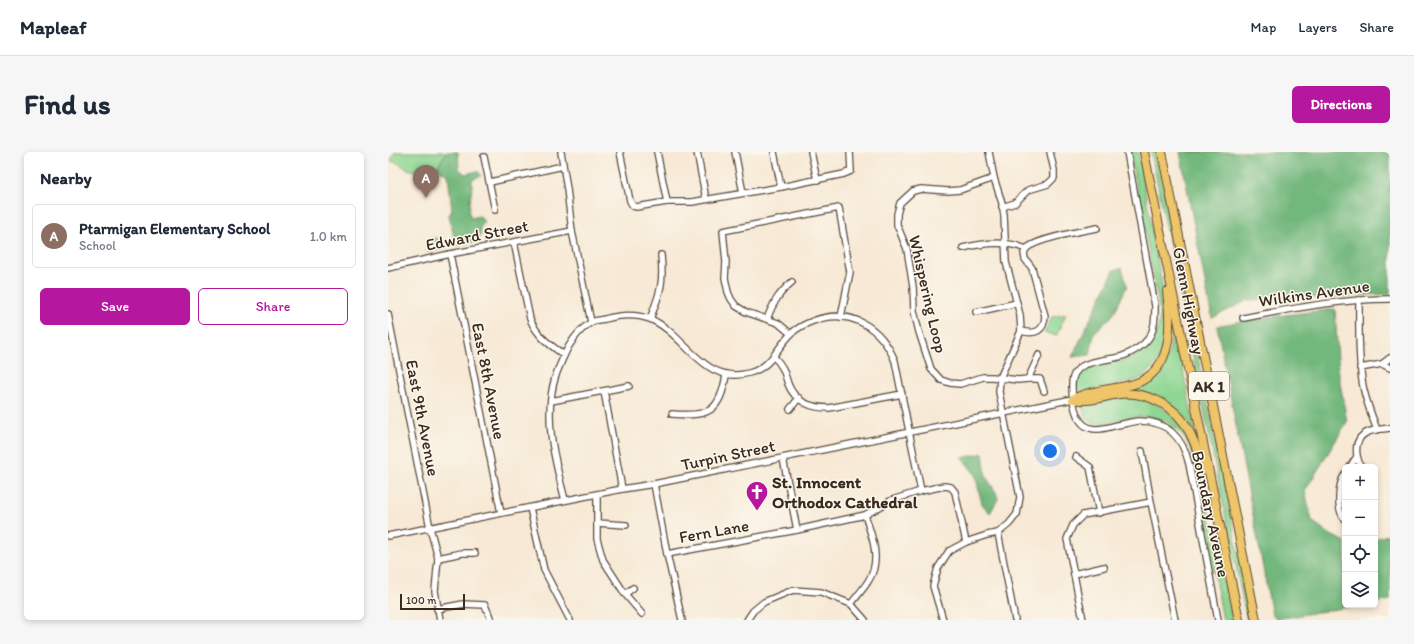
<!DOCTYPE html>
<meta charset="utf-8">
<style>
body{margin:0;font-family:Itim,sans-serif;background:#f6f6f7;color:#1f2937}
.controls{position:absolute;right:12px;bottom:12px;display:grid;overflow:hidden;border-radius:6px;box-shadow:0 2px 6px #0003}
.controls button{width:36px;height:36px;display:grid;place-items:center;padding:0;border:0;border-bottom:1px solid #e0e1e3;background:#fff;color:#1f2937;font:20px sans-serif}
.scale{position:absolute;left:12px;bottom:10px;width:65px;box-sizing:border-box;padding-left:4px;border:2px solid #3b2a1e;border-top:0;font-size:11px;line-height:14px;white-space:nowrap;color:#3b2a1e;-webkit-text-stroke:3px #fbf7ec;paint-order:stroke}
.you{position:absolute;left:662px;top:299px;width:14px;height:14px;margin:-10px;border:3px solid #fff;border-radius:50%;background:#1a73e8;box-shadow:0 0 0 6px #1a73e833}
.badge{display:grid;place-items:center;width:26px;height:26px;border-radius:50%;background:#b5179e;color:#fff;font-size:13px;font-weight:700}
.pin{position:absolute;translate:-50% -33px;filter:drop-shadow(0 1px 2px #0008)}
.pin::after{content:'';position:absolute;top:21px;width:14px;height:12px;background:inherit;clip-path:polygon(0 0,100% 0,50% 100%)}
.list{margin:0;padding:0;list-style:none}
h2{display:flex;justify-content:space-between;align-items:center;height:52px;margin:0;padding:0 16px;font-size:17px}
h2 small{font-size:13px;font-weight:400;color:#747a83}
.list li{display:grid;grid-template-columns:26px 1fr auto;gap:12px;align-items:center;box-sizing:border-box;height:64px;margin:0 8px 8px;padding:0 8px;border:1px solid #e0e1e3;border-radius:6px}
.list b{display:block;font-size:15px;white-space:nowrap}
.list p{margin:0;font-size:13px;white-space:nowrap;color:#747a83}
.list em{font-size:13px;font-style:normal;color:#747a83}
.actions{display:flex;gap:8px;padding:12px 16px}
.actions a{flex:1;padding:9px 0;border:1px solid #b5179e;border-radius:6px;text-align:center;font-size:14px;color:#b5179e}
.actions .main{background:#b5179e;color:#fff}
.icon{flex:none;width:22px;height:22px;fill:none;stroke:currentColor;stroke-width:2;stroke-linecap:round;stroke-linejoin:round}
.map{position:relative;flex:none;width:1002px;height:468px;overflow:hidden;border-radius:6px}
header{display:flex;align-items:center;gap:24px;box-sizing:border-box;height:56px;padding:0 20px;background:#fff;border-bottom:1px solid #e0e1e3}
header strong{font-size:19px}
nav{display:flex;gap:22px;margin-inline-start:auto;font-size:14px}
.intro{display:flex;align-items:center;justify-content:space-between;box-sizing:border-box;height:96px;padding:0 24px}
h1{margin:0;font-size:28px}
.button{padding:10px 18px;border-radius:6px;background:#b5179e;color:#fff;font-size:14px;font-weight:700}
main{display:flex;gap:24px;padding:0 24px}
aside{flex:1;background:#fff;border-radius:6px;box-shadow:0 2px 6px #0003}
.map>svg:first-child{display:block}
.green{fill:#8ed692;stroke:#648058}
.forest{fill:#72b77c;stroke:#56704d}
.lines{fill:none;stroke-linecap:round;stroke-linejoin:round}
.minor-casing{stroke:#574739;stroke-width:8}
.highway-casing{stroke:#574739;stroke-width:10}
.minor{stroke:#fff;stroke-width:5.5}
.highway{stroke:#eec569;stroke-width:8}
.labels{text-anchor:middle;stroke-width:3;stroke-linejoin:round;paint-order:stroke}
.shield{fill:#fbf7ec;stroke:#75685c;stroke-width:1}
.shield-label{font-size:16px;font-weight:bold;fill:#3b2a1e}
.street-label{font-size:17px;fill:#3b2a1e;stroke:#fbf7ec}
.poi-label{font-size:17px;font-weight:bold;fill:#3b2a1e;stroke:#fbf7ec;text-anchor:start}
</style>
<header>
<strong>Mapleaf</strong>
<nav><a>Map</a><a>Layers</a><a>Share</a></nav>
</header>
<div class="intro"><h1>Find us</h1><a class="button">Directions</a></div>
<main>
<aside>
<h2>Nearby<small></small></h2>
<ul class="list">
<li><span class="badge" style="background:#8d6e63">A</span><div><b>Ptarmigan Elementary School</b><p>School</p></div><em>1.0 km</em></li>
</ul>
<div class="actions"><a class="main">Save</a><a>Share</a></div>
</aside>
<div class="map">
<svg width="1002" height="468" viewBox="0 0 1002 468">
<rect width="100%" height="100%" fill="#fbf7ec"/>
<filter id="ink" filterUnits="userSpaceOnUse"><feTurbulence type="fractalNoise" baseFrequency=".025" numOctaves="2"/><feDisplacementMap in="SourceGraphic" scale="8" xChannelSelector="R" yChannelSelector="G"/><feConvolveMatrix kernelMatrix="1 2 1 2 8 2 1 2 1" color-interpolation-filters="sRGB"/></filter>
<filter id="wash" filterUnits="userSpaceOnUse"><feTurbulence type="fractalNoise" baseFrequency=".012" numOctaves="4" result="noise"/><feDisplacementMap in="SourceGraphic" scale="16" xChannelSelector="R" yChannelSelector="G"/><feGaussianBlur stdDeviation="0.9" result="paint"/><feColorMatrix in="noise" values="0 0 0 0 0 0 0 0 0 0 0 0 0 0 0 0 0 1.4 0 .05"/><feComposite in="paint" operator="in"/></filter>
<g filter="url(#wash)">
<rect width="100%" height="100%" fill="#f7e9d5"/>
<g class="green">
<polygon points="7,0 58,0 50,14 47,24 19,17 10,11 3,9"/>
<path d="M742,0H750L776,145C778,174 781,211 751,227C747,229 740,230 736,231C722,234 708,237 694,240L688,234C685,210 724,213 740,207C753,201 765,190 770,176C772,169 772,161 771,154Z"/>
<polygon points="763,0 768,0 864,468 859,468"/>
<polygon points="678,162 668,184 656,180 664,165"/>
<path d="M785,170L809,287L800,269L791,259L778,250L729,239C738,237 748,235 756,231C781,221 783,194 785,170Z"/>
<path d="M734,245C741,246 749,245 755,247C786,256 798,279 809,306L844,468H835L804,302C797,276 773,261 747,265C735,266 724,271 713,272C701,273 694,264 695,253L699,251Z"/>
</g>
<g class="forest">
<path d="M58,0H70L71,17L77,22L90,19L93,24L84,27C85,40 80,52 82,66L92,64L96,70L92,76L93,82L90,89L68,94L61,63L64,58L60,23L53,19L50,14Z"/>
<polygon points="792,0 1002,0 1002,142 860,148 824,166"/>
<polygon points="49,86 55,89 58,96 42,100 39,99 38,91 41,87"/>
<polygon points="734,116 739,134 725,163 706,181 702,203 684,205 726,118"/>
<polygon points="947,157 951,225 959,270 917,339 924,369 943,383 957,390 957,453 973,453 889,467 884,463 829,174 865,167"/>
<polygon points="595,301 598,325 608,340 610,347 602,361 594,352 587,322 574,306"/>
<polygon points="1002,382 1002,448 987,451 987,387"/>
</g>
</g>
<g filter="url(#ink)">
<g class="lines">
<g class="minor-casing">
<g id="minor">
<polyline points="173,0 179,37 184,79 203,170"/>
<polyline points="232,0 242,49 245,54 248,55 279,50 304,50 393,35 456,22 463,19 462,0"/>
<polyline points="269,0 279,50"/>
<polyline points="309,0 318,47"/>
<polyline points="347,0 355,41"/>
<polyline points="386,0 393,35"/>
<polyline points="423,0 429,28"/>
<path d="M739,0L767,154C767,165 767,178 760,187C754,195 745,200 735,204C716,210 683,206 684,234C684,247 687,272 702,276C710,279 721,275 729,273C736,272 743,270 750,269C779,268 795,286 801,312L830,468"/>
<polyline points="96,5 107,58"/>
<polyline points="606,26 572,38 560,39 533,37 525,39 512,51 509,62 509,73 519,97 525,135 526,159 531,180 543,217 553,228 562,231 572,232 595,225 604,225 630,228 640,227 651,203"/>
<polyline points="102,30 175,14"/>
<polyline points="614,55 627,51 640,38 660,32 666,26 666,18 662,0"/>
<path d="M126,90L142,167C150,185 161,192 176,203"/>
<path d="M575,96C595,91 618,88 638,97C647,87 693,79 709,76"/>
<polyline points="62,102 113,361"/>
<polyline points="0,116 62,102 184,79"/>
<path d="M971,148C971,175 970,201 974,228C976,245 983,261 989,278"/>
<polyline points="588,160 629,151"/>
<polyline points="0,162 42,376 50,406 47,439 52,468"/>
<path d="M855,166C903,157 952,147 1002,147"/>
<path d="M262,167C272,141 276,132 273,103"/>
<path d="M379,167C385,151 391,141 404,130"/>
<path d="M633,179C648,183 656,179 657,164L644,116L637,107L636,101L638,97"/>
<polyline points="403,182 390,171 358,160 348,154 343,147 340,140 337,126 338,110 335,79 451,56 462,120 453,165"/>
<path d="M386,205C396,215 396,220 400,232C407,250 424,256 441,256L514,242"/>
<polyline points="994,212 1002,216"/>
<polyline points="972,216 994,212 1002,206"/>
<polyline points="640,227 652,227 656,239"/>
<polyline points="216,239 234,337"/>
<polyline points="163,249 241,234"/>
<polyline points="402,257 411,246"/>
<path d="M284,262C321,265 332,260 338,223"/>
<polyline points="754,299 763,350 787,468"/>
<polyline points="688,305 702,315 711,361"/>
<polyline points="395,306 409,378"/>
<polyline points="962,315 968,306"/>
<path d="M973,315C967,303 965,286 980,280C987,277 995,277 1002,276"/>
<path d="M957,322C950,332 948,359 957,367"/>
<polyline points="266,332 279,402 294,468"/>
<polyline points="209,343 209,387 215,408 237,442 254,462"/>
<path d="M177,348C167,309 155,266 167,226C169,219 172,213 175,206C180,193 190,179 202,171C206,168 212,168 217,167C231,163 248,162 262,167C297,181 315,234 361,221C384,215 388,196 404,181C410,175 417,172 425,169C462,155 493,175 507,209L533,339"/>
<polyline points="142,356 156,418 182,468"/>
<polyline points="209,371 238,373"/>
<polyline points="610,381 627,468"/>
<polyline points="0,384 234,337 266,332 685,247"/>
<polyline points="279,402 409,378 477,363 504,348 533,339 556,334 563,335 567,340 578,390"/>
<polyline points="50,406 74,401 87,401"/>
<polyline points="686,422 716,415"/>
<polyline points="237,442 245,436"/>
<path d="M463,452C471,441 484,428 486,415C490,398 482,379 477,363"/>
<polyline points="49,457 75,452 97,453 103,468"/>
<polyline points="359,468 365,459 376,450 405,438 433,440 463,452 477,468"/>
<polyline points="555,468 545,434 550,416 561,399 578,390 599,383 610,381 621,372 629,362 632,345 611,240 612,226 633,179 632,163 618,110 616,63 614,51 606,26 601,0"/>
<polyline points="695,468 679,387 685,373 695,363 763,350"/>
</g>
</g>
<g class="highway-casing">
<g id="highway">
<polyline points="756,0 851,468"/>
<polyline points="774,0 868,468"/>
<path d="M687,246C700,239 724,237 738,234C785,225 784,178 779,140"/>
<path d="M685,247C700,251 716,244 731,242C760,239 790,255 802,281C808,293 812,306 815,319"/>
</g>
</g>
<use href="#minor" class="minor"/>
<use href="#highway" class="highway"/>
</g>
</g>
<defs>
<g id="church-pin" transform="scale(1.15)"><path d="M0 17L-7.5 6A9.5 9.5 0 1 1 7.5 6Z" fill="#b5179e" stroke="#fbf7ec"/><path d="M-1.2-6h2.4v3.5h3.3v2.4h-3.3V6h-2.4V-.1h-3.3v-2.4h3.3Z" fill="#fff"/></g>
</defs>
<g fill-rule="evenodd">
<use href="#church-pin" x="369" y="340"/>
</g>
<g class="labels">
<rect class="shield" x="801" y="220" width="40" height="28" rx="3"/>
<g class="shield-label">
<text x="821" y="240">AK 1</text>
</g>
<g class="street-label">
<text transform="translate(89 83) rotate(-11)" y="6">Edward Street</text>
<text transform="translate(926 141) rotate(-8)" y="6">Wilkins Avenue</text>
<text transform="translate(540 142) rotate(77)" y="6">Whispering Loop</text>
<text transform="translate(801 149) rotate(79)" y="6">Glenn Highway</text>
<text transform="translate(101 229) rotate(79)" y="6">East 8th Avenue</text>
<text transform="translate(35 266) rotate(79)" y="6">East 9th Avenue</text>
<text transform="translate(340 303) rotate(-12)" y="6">Turpin Street</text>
<text transform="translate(823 362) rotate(78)" y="6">Boundary Aveune</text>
<text transform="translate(326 379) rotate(-10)" y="6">Fern Lane</text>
</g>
<g class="poi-label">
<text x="384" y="336">St. Innocent<tspan x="384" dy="20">Orthodox Cathedral</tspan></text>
</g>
</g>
</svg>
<div class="controls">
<button>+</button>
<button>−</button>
<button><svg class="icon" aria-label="locate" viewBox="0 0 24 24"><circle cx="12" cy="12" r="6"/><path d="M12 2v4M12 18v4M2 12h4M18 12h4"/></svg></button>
<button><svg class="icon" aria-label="layers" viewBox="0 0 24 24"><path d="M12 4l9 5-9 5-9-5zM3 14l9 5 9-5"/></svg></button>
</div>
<div class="scale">100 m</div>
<div class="you"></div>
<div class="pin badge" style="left:38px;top:46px;background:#8d6e63">A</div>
</div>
</main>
